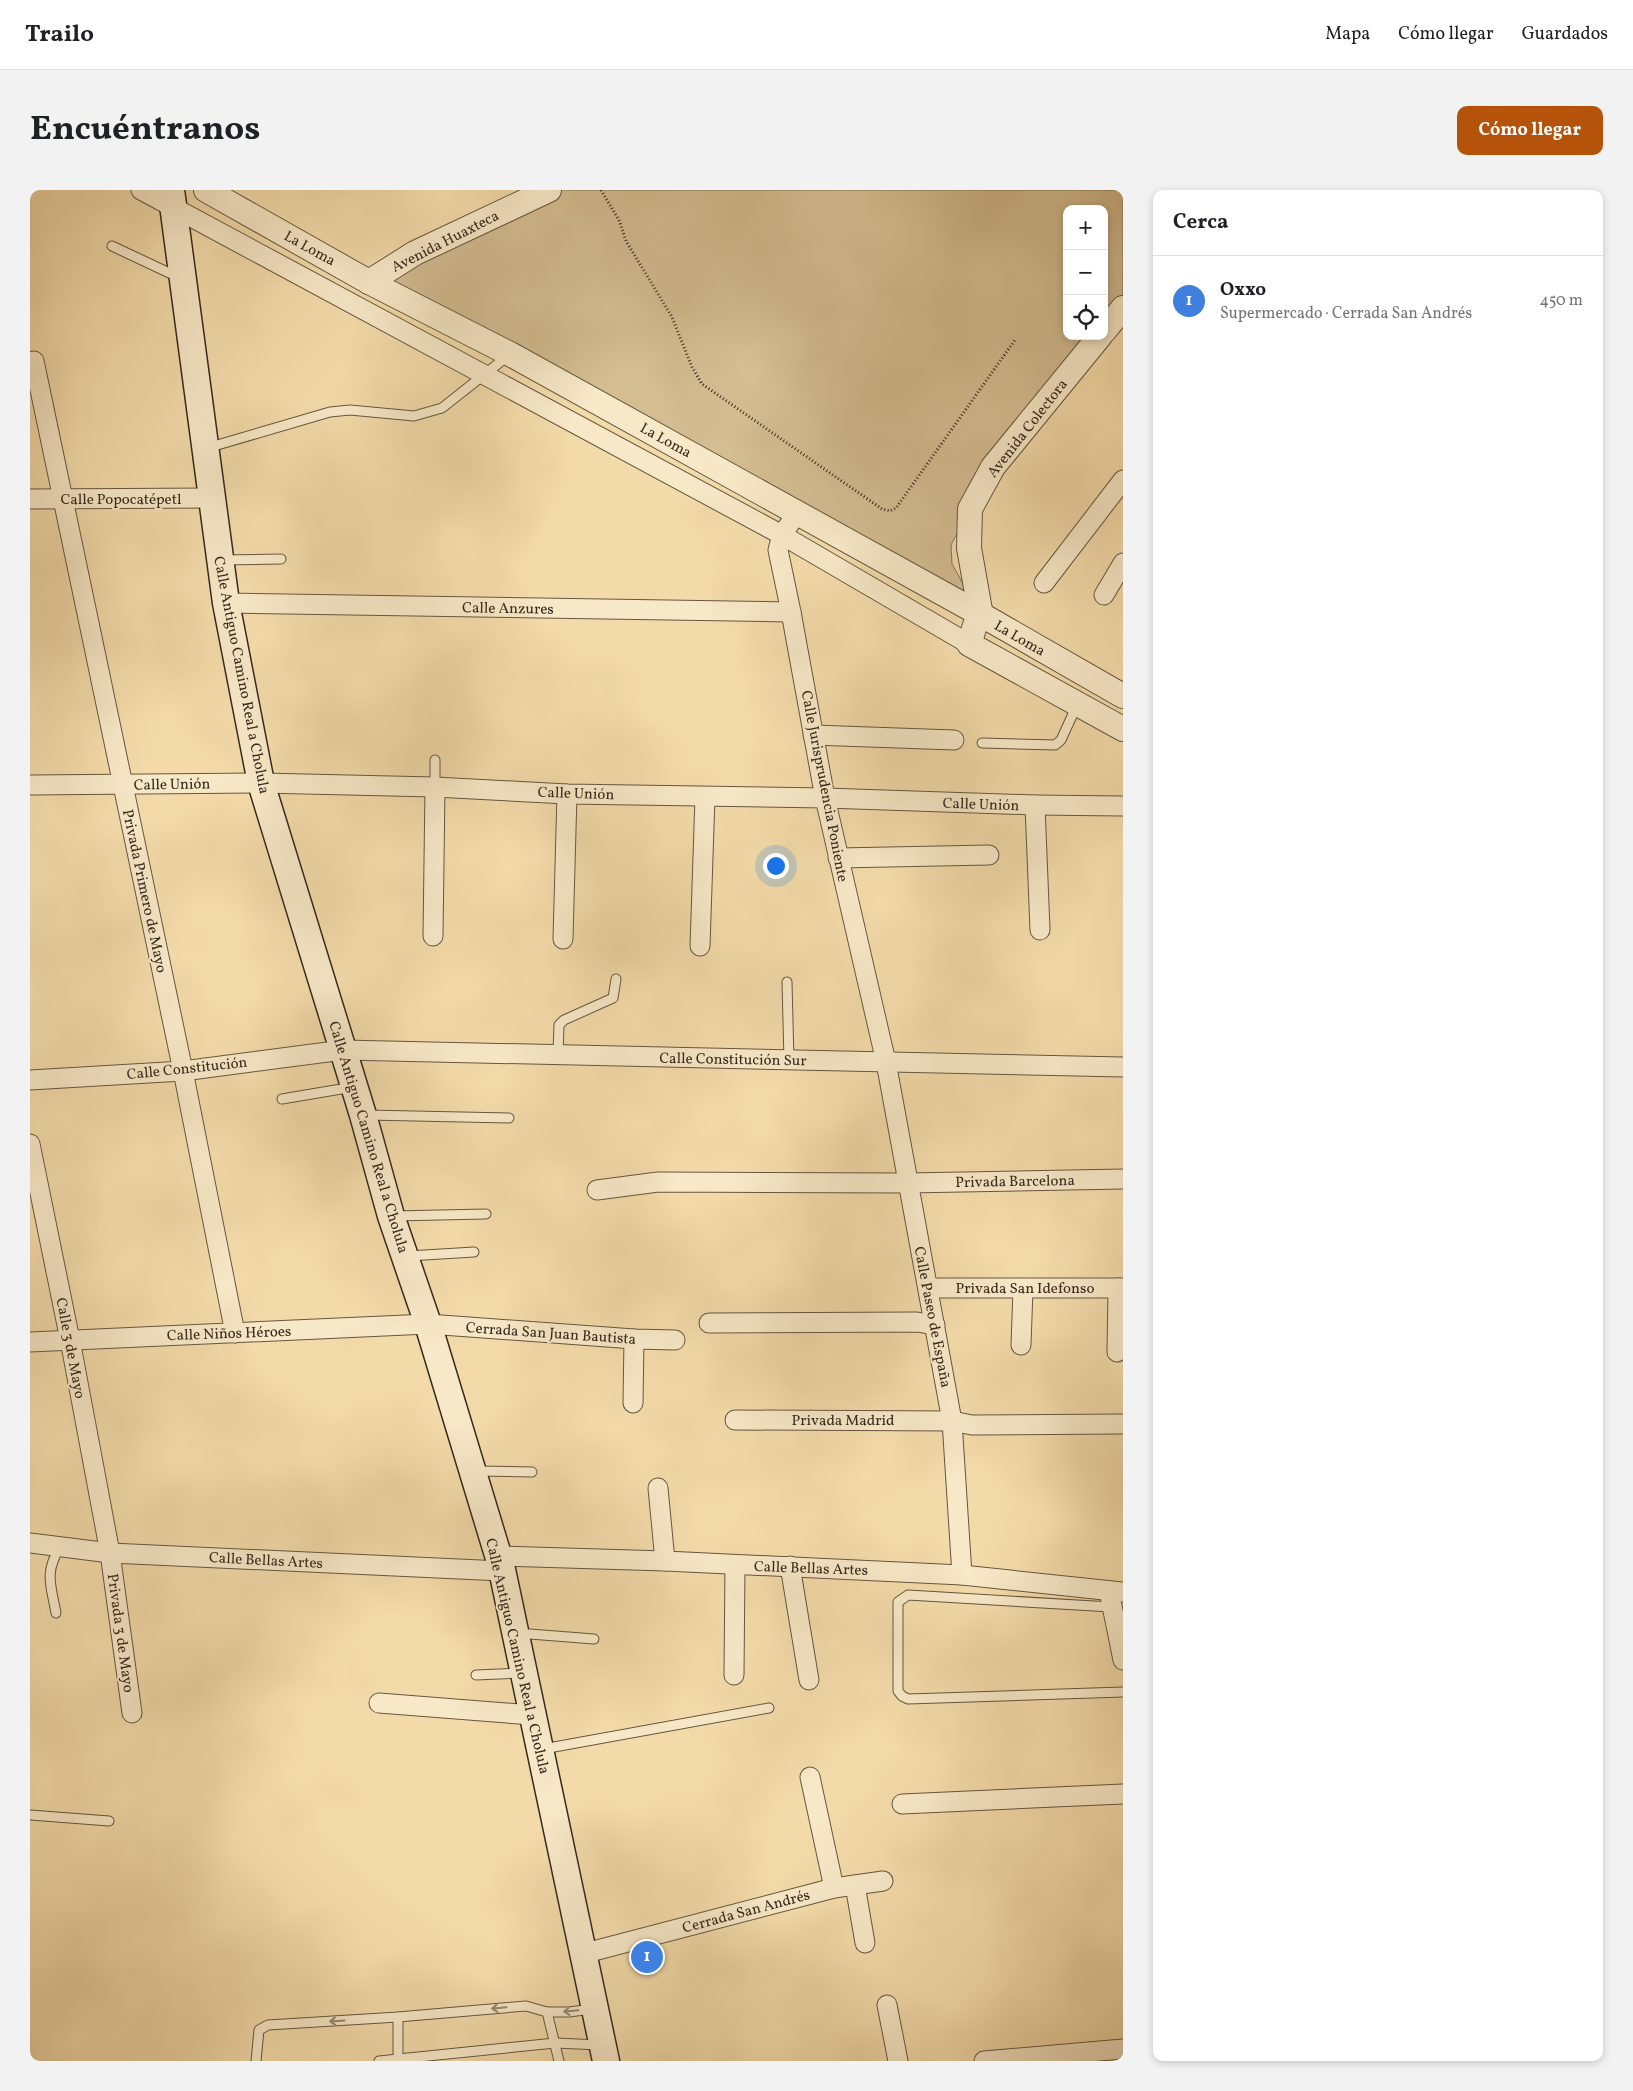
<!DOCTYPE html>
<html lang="es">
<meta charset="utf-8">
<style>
body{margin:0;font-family:Vollkorn,serif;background:#f2f2f2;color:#202124}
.controls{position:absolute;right:15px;top:15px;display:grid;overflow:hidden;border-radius:10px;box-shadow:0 2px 8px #0003}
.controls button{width:45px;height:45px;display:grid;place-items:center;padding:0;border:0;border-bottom:1px solid #e0e0e0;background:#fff;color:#202124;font:25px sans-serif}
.you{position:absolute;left:745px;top:675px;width:18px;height:18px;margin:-12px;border:4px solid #fff;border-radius:50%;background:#1a73e8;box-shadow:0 0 0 8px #1a73e833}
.badge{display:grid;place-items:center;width:32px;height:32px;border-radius:50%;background:#b45309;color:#fff;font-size:16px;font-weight:700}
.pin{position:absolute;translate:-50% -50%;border:2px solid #fff;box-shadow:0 1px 5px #0006}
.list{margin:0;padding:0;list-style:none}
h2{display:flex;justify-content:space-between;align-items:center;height:65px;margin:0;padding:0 20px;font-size:21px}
h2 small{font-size:16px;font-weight:400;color:#757577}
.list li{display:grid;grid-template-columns:32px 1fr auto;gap:15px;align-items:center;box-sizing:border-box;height:90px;padding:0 20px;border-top:1px solid #e0e0e0}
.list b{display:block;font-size:19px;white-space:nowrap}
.list p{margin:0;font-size:16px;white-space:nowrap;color:#757577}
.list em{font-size:16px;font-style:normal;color:#757577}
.icon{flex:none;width:28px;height:28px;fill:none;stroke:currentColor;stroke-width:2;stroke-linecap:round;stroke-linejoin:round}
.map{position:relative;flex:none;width:1093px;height:1871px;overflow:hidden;border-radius:10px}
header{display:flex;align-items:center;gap:30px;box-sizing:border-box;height:70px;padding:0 25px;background:#fff;border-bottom:1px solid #e0e0e0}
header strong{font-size:24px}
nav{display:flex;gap:28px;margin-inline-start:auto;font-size:18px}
.intro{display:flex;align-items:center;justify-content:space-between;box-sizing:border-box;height:120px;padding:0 30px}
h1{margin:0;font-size:35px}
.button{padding:12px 22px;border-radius:10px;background:#b45309;color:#fff;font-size:18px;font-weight:700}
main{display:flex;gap:30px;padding:0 30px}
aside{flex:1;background:#fff;border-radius:10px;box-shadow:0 2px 8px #0003}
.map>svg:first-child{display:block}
.green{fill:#d3bd91;stroke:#847358}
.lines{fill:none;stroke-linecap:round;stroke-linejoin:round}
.service-casing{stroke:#655641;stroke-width:11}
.minor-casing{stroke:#655641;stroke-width:21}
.tertiary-casing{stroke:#655641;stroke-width:26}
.secondary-casing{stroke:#36291e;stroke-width:29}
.path{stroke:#36291e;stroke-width:3;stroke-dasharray:1 2.5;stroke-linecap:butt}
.service{stroke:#f7e8c7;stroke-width:9}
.minor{stroke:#f7e8c7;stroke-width:19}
.tertiary{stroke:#f7e8c7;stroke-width:24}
.secondary{stroke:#f7e8c7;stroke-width:26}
.oneway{stroke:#968872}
.labels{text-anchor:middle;stroke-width:4;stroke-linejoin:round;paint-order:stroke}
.street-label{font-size:15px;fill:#36291e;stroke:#f7e8c7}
</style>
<header>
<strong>Trailo</strong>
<nav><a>Mapa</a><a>Cómo llegar</a><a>Guardados</a></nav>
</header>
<div class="intro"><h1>Encuéntranos</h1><a class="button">Cómo llegar</a></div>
<main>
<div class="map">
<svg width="1093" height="1871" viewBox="0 0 1093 1871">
<rect width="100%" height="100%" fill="#f3dba9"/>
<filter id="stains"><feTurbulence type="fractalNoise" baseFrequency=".004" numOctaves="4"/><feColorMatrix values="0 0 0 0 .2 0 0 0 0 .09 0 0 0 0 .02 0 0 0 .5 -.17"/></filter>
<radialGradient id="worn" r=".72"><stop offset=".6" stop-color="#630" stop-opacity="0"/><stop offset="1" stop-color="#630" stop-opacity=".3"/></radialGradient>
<polygon class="green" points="519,0 1093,0 1093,118 1074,141 1074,19 1037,19 1037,146 1070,146 940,319 921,355 922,374 950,424 339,92"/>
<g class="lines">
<g class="service-casing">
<g id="service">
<polyline points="82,56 150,88"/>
<polyline points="177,258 300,222 320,220 384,226 412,218 479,165"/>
<polyline points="192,370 251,369"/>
<polyline points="952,553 1025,555 1031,550 1047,515"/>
<polyline points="405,597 405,570"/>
<polyline points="757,792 759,871"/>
<polyline points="528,865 529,835 534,830 583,808 586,789"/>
<polyline points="252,909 323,897"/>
<polyline points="337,925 479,928"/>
<polyline points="363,1026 456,1024"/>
<polyline points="378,1066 444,1062"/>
<polyline points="445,1281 502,1282"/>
<polyline points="1081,1417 878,1405 868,1412 868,1501 872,1506 878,1509 1093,1502"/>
<path d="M26,1423C21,1395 14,1383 30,1357"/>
<polyline points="487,1443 564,1449"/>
<polyline points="446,1485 490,1483"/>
<polyline points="513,1559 739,1518"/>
<polyline points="0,1625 79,1631"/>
<polyline points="517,1822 529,1871"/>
<polyline points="226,1871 229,1840 238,1835 368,1827 496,1816 517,1822 539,1822 562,1819"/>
<polyline points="349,1871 525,1853 570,1855"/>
<polyline points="368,1871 368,1827"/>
</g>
</g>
<g class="minor-casing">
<g id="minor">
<polyline points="111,0 752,345 939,454"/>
<polyline points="4,171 153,881 205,1143"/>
<polyline points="0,309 181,308"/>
<polyline points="767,323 752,345 748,360 761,422 795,608 856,872 922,1231 932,1385"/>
<polyline points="1014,393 1093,290"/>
<polyline points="1074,405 1093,373"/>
<polyline points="196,413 761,422"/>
<polyline points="783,545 924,550"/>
<polyline points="0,595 231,593 405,597 537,604 795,608 1005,615 1093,616"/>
<polyline points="1005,615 1010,740"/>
<polyline points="808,668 959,665"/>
<polyline points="403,746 405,597"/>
<polyline points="533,749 537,604"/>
<polyline points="670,756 675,607"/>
<polyline points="0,890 153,881 313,860 1093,877"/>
<polyline points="0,954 40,1150 80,1363 102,1523"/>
<polyline points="567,1000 628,992 877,993 1093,989"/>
<polyline points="898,1098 1093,1098"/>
<polyline points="679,1133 887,1132 905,1135"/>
<polyline points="0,1152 398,1134 604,1149 645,1150"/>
<polyline points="991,1155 993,1099"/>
<polyline points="1087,1162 1088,1098"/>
<polyline points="603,1213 604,1149"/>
<polyline points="705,1230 922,1231 942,1235 1093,1234"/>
<polyline points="628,1298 635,1371"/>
<polyline points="0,1353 80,1363 472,1381"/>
<polyline points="468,1366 635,1371 932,1385 1093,1402"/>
<polyline points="760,1376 779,1490"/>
<polyline points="1079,1401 1093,1470"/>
<polyline points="704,1485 705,1375"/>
<polyline points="349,1513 502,1525"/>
<polyline points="780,1587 804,1698"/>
<polyline points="872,1614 1093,1604"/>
<polyline points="825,1695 835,1753"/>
<polyline points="552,1764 804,1698 853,1691"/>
<polyline points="857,1815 868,1871"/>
<polyline points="954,1871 1093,1859"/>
</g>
</g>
<g class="tertiary-casing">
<g id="tertiary">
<polyline points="176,0 339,92 480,164 950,424 1093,506"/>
<polyline points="339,92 385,63 519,0"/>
<polyline points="1074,141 1093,118"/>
<polyline points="1070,146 963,277 940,319 939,358 950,420 939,454 1093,539"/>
</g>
</g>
<g class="secondary-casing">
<polyline id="secondary" points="141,0 196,413 231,593 333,925 361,1026 398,1134 471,1375 576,1871"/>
</g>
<polyline class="path" points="571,0 589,30 596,51 642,127 662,177 672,194 852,319 860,321 866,318 985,150"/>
<use href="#service" class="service"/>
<use href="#minor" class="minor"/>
<use href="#tertiary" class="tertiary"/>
<use href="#secondary" class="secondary"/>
</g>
<defs><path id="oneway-shaft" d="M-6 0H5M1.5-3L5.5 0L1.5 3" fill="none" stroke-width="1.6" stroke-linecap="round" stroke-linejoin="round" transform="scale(1.25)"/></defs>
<g class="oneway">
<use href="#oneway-shaft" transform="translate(469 1818) rotate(175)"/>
<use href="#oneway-shaft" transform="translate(541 1821) rotate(175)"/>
<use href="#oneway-shaft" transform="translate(307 1831) rotate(176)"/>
</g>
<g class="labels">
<g class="street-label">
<text transform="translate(415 51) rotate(-27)" y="5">Avenida Huaxteca</text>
<text transform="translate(280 58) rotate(29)" y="5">La Loma</text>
<text transform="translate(997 238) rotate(-52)" y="5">Avenida Colectora</text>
<text transform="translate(636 250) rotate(29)" y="5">La Loma</text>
<text x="91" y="314">Calle Popocatépetl</text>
<text transform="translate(478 418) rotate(1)" y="5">Calle Anzures</text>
<text transform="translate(990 448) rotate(30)" y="5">La Loma</text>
<text transform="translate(212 485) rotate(79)" y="5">Calle Antiguo Camino Real a Cholula</text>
<text transform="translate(142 594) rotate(-1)" y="5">Calle Unión</text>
<text transform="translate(795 596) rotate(79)" y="5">Calle Jurisprudencia Poniente</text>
<text transform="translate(546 603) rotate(2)" y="5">Calle Unión</text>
<text transform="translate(951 614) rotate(2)" y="5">Calle Unión</text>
<text transform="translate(115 701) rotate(78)" y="5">Privada Primero de Mayo</text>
<text transform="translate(703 869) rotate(1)" y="5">Calle Constitución Sur</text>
<text transform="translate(157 878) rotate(-6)" y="5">Calle Constitución</text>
<text transform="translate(339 947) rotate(73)" y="5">Calle Antiguo Camino Real a Cholula</text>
<text transform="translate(985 991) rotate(-1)" y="5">Privada Barcelona</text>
<text x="995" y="1103">Privada San Idefonso</text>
<text transform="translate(903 1127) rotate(79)" y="5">Calle Paseo de España</text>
<text transform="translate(199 1143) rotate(-2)" y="5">Calle Niños Héroes</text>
<text transform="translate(521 1143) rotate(4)" y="5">Cerrada San Juan Bautista</text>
<text transform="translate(41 1158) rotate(79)" y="5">Calle 3 de Mayo</text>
<text x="813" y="1235">Privada Madrid</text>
<text transform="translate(236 1370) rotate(3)" y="5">Calle Bellas Artes</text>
<text transform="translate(781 1378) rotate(2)" y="5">Calle Bellas Artes</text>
<text transform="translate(91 1443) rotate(82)" y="5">Privada 3 de Mayo</text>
<text transform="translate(488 1466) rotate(77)" y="5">Calle Antiguo Camino Real a Cholula</text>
<text transform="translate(716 1721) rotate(-15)" y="5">Cerrada San Andrés</text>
</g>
</g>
<rect width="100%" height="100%" filter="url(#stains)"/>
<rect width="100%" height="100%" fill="url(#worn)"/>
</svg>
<div class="controls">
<button>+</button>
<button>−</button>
<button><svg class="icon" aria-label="locate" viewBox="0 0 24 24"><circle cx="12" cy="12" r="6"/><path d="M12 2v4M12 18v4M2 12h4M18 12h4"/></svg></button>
</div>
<div class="you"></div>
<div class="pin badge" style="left:617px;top:1767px;background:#3f7fe0">1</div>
</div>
<aside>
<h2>Cerca<small></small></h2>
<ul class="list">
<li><span class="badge" style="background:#3f7fe0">1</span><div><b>Oxxo</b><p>Supermercado · Cerrada San Andrés</p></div><em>450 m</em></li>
</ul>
</aside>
</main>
